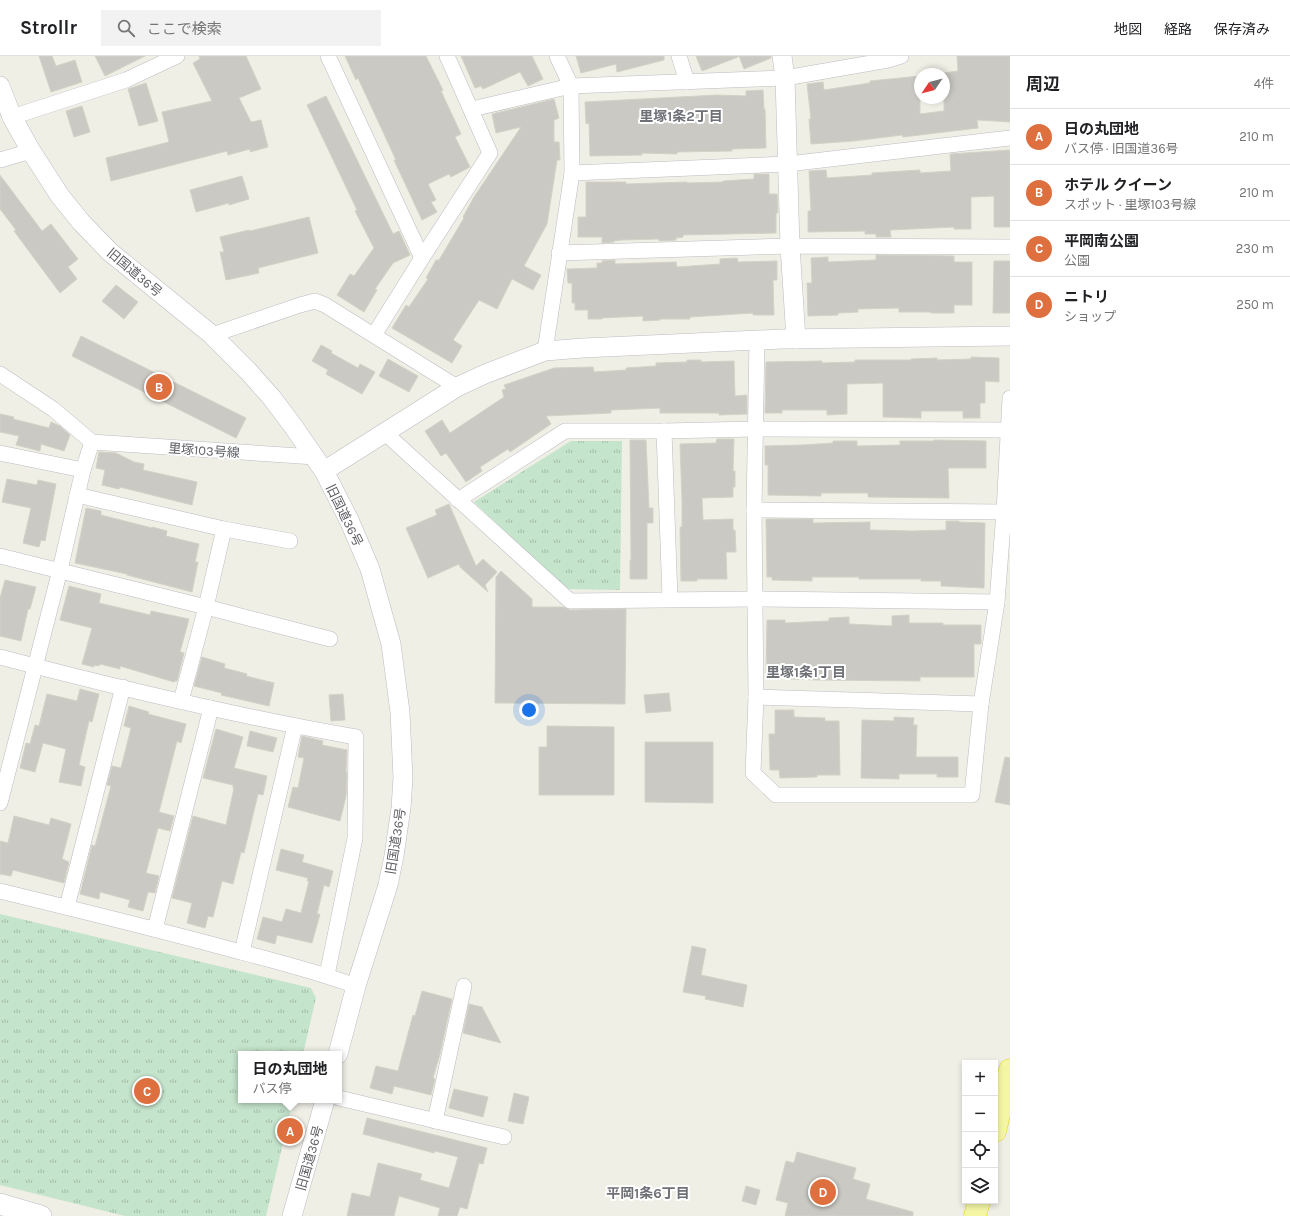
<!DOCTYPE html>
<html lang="ja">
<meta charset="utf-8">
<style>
body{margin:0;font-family:Karla,"Noto Sans JP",sans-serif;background:#f2f2f2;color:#202124}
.controls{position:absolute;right:12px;bottom:12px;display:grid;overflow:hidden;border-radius:0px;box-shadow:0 2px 6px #0003}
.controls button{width:36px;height:36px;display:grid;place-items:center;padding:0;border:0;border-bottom:1px solid #e0e0e0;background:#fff;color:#202124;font:20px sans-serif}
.compass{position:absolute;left:914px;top:12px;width:36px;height:36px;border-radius:50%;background:#fff;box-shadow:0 2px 6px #0003;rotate:235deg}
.you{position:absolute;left:529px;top:654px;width:14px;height:14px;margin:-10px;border:3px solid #fff;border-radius:50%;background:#1a73e8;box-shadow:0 0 0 6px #1a73e833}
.badge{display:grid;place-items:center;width:26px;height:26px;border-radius:50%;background:#dd703e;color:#fff;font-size:13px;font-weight:700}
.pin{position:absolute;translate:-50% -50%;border:2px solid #fff;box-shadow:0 1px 4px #0006}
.popup{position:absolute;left:238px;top:995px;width:104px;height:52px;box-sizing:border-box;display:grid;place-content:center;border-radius:0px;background:#fff;filter:drop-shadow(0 1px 3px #0005);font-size:13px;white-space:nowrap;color:#757577}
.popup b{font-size:15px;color:#202124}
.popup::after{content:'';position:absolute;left:50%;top:100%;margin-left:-8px;border:8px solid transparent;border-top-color:#fff}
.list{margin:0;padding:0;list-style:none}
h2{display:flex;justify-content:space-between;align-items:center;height:52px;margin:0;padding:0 16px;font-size:17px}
h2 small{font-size:13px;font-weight:400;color:#757577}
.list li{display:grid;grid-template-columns:26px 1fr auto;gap:12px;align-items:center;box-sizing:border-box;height:56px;padding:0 16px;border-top:1px solid #e0e0e0}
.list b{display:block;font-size:15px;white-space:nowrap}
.list p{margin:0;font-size:13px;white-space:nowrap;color:#757577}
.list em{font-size:13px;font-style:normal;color:#757577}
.icon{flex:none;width:22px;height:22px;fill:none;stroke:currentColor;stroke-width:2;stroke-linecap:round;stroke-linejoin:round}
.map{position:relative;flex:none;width:1010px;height:1160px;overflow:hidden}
header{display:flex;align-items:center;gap:24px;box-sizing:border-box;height:56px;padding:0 20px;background:#fff;border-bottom:1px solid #e0e0e0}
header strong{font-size:19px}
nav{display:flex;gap:22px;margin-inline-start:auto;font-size:14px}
.search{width:280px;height:36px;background:#f2f2f2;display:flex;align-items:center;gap:10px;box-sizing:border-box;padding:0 14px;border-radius:0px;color:#757577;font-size:15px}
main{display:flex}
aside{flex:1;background:#fff}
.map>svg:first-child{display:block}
.grass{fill:url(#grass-tufts)}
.building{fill:#cbc9c3;stroke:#d3d2c5}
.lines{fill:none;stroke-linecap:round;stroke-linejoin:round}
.minor-casing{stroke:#bbbcc1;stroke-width:16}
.tertiary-casing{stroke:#bbbcc1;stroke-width:20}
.secondary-casing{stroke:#bbbcc3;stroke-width:22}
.trunk-casing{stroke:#e4d311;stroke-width:23}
.minor{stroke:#fff;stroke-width:15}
.tertiary{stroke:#fff;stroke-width:19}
.secondary{stroke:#fff;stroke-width:21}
.trunk{stroke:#f4f6a4;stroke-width:22}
.labels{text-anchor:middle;stroke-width:4;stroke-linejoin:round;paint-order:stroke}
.street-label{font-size:13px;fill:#5e5f65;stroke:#fff}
.neighbourhood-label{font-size:14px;font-weight:bold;fill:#6f7177;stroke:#fff}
</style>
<header>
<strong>Strollr</strong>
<div class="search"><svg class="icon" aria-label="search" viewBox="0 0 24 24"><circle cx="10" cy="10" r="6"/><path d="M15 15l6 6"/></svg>ここで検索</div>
<nav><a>地図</a><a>経路</a><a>保存済み</a></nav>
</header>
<main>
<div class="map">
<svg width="1010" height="1160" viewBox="0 0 1010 1160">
<defs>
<pattern id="grass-tufts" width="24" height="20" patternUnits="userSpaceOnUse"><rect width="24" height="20" fill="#c5e4cc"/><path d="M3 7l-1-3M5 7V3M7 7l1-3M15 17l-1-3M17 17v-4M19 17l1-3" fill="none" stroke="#a3bca9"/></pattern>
</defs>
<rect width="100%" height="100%" fill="#efefe6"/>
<g class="grass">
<polygon points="571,385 622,385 620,534 565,533 474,446"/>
<polygon points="0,858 311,932 316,942 303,998 241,998 241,1044 293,1044 266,1160 125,1160 0,1129"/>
</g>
<g class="building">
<polygon points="39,0 52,0 56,10 75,4 82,26 51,36"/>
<polygon points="95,0 145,0 105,20"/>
<polygon points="199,0 246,0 261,33 239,42 251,66 261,64 268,91 250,96 250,93 228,99 227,95 111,125 106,102 169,86 162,56 212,45 193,7 200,3"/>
<polygon points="345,0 426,0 443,34 441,35 461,78 455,81 470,111 451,121 449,118 428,128 436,144 431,146 437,156 422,164 394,104 396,104 358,22 356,24"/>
<polygon points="461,0 532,0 543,23 528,30 520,16 483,33 481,30 475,32"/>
<polygon points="576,0 664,0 664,4 617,16 616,8 581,17"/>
<polygon points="696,0 738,0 738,1 702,15"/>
<polygon points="739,0 771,0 771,2 744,13"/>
<polygon points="957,0 1010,0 1010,66 977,64 978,72 903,81 902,79 854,85 811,88 809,63 811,63 807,28 823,26 824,34 870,27 870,25 920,20 920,58 944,55 944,17 958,15"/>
<polygon points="146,27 158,65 139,70 128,33"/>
<polygon points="763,34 764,53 765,53 766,92 732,93 732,95 677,96 677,98 642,97 642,99 590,100 589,67 586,68 585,46 717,39 746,40 746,35"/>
<polygon points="326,40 393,178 399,175 410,199 393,207 375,233 377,234 364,256 337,239 350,218 354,220 374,192 355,155 357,154 307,49"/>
<polygon points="554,43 559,62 554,64 554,86 559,86 560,104 557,104 547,168 524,210 541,219 533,234 512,223 497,253 479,244 453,284 462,290 452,307 392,272 406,249 409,251 428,223 426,222 436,204 439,204 464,162 463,161 474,141 521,71 496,77 492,58"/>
<polygon points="82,50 90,76 74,81 66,55"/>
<polygon points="1010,94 1010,171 994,171 994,140 971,141 971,173 954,173 954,171 890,174 891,181 876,181 876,178 865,178 865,175 808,176 808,155 811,155 809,115 826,114 827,122 872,119 872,117 920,114 920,117 951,115 950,98"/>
<polygon points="754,118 769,118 769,138 777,138 778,157 776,157 776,177 683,179 683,181 676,182 676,184 659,185 659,183 621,184 614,185 614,186 602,187 602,181 578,181 578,161 586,161 586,126 626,126 626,128 687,126 687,127 723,126 723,125 754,123"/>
<polygon points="0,119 42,175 51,168 78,203 68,211 77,223 60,237 14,175 16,174 0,153"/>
<polygon points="242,120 249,143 229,149 229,147 196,156 190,134"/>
<polygon points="309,161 318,197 258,212 259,217 226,224 220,196 224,196 220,181 249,174 250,175"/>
<polygon points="876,199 954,200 954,206 972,206 972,249 954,249 954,257 931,257 931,256 899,256 899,252 858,253 858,256 838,257 838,259 808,260 807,227 812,227 811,202 828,201 828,206 876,204"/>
<polygon points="737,202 738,206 777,205 777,224 773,224 774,259 753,259 753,257 690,261 690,263 660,263 660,264 643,265 643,260 602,262 602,263 588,263 588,254 575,254 575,247 572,247 572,227 568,227 567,213 597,212 597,207 602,207 602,205 615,204 615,208 676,206 677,211 720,208 720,203"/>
<polygon points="994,205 1010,205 1010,257 993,257"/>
<polygon points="116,229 138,246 124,263 102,245"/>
<polygon points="81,280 246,362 236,382 72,300"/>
<polygon points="321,289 332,295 331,297 358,312 360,308 375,316 362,338 326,318 328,314 312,305"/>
<polygon points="971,301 999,302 999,326 985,325 985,347 980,347 980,362 963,362 963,355 921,355 921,362 883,361 883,327 847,328 847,358 827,359 827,354 782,354 782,357 765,357 766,306 822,305 822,307 855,306 855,304 911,304 911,303 937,302 937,304 971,303"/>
<polygon points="388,303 418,320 409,336 379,320"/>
<polygon points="687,304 701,304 701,306 734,305 735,340 747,339 747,358 719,359 719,357 660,357 660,352 611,354 611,357 546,360 551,368 510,396 508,393 480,411 482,415 466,426 446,397 441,400 425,375 442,364 450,377 504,341 502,334 506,333 504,329 554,312 593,311 594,316 626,314 626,312 656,310 656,307 687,306"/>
<polygon points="0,358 14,361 13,363 49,372 51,366 60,370 70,379 64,395 41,388 40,395 16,389 19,380 0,376"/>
<polygon points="717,383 734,383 733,415 735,415 735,431 733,431 733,441 702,442 703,464 733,463 733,474 735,474 736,496 726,496 727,523 697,523 697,525 681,525 680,471 682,471 682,444 680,388 716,387"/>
<polygon points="630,384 646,384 649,452 653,452 653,467 647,467 647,523 630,523 630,504 631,504"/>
<polygon points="934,384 986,385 986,412 948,412 949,442 868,441 868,437 821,437 821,440 768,439 768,409 765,409 765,390 802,389 833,387 833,385 857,385 857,390 900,389 900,385 934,385"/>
<polygon points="99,396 116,397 134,406 144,408 143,414 197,426 192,449 120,431 119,433 102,429 105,414 96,412"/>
<polygon points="7,423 37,429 38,424 56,428 45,485 41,484 39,491 23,487 31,452 2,446"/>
<polygon points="449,448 476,510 483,503 497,516 485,529 488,536 460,511 459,508 428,522 406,472 437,459 435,454"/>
<polygon points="86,452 101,455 101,459 152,472 152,471 167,475 166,480 199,488 195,506 198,506 192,536 127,519 127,518 75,507"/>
<polygon points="766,463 813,463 813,467 870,466 870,474 912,475 946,474 946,465 959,465 959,466 985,467 984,532 941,530 941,525 921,525 921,523 859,523 859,521 812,521 812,525 772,524 772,521 767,521"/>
<polygon points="501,515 532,543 532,551 563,551 570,554 626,553 625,648 495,647 496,521"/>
<polygon points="5,524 36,531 30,553 28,553 21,585 0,580 0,542"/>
<polygon points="69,530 101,538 99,547 150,559 151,555 189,563 180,596 184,597 177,625 175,625 174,626 120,610 120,613 100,608 99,610 94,609 94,611 82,608 92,572 60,564"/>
<polygon points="909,559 909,567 943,567 943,569 981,569 981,588 974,588 974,621 920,621 920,625 818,624 791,623 791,617 766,617 767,564 785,564 785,567 829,565 829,562 849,561 849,568 892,570 892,560"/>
<polygon points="202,601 225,608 224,612 247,618 246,620 274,627 269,650 221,639 222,637 194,630"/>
<polygon points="80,633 99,638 92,666 89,665 79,709 85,711 81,730 59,726 66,693 43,687 35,716 20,712 26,687 30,688 35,669 39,670 47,638 77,645"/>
<polygon points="669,637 671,655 646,657 644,639"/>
<polygon points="343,638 345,664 331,665 329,639"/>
<polygon points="129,650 149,656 148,658 186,668 181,687 177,685 159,756 174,760 170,775 158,772 146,817 159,820 155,837 148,836 143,855 128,851 130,844 100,836 99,843 80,838 92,789 95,790 111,730 107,729 112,710 121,712 131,672 124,670"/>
<polygon points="775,654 794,654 794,661 825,662 825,665 839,665 840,719 817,719 817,721 780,722 779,714 770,714 769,678 775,678"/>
<polygon points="894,661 914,662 913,669 917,669 916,701 958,701 958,721 937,721 937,718 899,718 899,723 861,722 862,664 894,665"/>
<polygon points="547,670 614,671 614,739 539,739 539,691 547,691"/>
<polygon points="216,673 243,681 234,712 267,720 263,739 258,738 244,797 241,796 233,828 222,825 213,861 208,860 205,872 187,867 192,847 172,842 193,760 226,769 234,732 233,732 233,729 203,722"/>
<polygon points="250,675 277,682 273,696 247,690"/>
<polygon points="302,680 323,685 322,689 347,694 346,716 347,717 346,740 340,765 288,751 293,731 298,732 304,702 298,701"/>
<polygon points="645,686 713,686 713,747 645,746"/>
<polygon points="1005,701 1010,702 1010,749 995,746"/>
<polygon points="14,760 49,769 51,762 71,768 62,803 69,806 64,827 13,814 11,820 0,818 0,785 8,787"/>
<polygon points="281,793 304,799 302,806 333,815 329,831 324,829 317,858 320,858 312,887 277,879 275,888 257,883 263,861 282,866 286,853 301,857 309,825 307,825 308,822 276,814"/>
<polygon points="692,890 706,893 701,919 747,929 743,951 705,943 706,940 683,936"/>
<polygon points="422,935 452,943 440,998 433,1022 435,1023 431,1039 394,1030 392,1038 370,1032 376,1010 398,1015 413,959 415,960"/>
<polygon points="469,948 482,951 501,987 463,977"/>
<polygon points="454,1033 488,1041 483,1061 449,1052"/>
<polygon points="514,1037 529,1041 523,1068 508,1065"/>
<polygon points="367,1062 487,1092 483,1108 479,1107 467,1153 460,1151 457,1160 438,1160 440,1152 399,1140 394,1160 347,1160 352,1137 370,1141 378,1107 422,1118 420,1124 449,1132 458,1101 435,1095 434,1097 363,1078"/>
<polygon points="797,1096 856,1112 853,1123 870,1128 866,1143 913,1156 913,1160 785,1160 788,1147 776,1144 786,1105 794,1107"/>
<polygon points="746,1130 760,1134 756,1149 742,1145"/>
</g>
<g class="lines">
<g class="minor-casing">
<g id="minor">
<polyline points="328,0 422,202"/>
<polyline points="679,0 687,26"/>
<polyline points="472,53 571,30 785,22 888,4 901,0"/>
<polyline points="12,61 126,24 177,0"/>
<polyline points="0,104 31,95"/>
<polyline points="572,117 788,108 1010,82"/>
<polyline points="559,197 790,190 1010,191"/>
<polyline points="212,279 300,249 315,245 325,249 457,331"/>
<polyline points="374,279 422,202 490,97 447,0"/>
<polyline points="757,284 754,454 756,641 753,717 776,739 972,739 981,648 997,546 1004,456 1010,342"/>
<polyline points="545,295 572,117 571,30 557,0"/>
<polyline points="0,318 53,353 92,386"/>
<polyline points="664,375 670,543"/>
<polyline points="384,376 570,545 755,543 997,546"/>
<polyline points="92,386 315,401"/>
<polyline points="0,397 83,414"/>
<polyline points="77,439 224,473 290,485"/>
<polyline points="458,444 565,375 664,375 756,373 1008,374"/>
<polyline points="754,454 1004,456"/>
<polyline points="0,500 206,551 330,583"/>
<path d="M0,601C118,632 236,660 356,681L355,782L327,919"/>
<polyline points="756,641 981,648"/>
<polyline points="181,645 206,551 224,473"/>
<polyline points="0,747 60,514 83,414 92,386"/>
<path d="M0,835C74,853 148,871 222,891C267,903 313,914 356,930"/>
<polyline points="67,851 123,631"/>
<polyline points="155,873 211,652"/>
<polyline points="242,896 295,670"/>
<polyline points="339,1042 504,1081"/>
<polyline points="435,1065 464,930"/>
</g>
</g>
<g class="tertiary-casing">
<g id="tertiary">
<polyline points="782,0 785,22 790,190 796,283"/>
<polyline points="0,30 12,61 31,95 60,140 81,166 110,196 212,279 248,315 272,342 293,370 324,415 349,464 370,513 391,588 400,656 403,722 401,752 394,800 388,829 356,930 338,998"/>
<polyline points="324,415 457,331 485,318 545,295 583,292 782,283 1010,280"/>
<polyline points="292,1160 325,1044"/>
</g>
</g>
<g class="secondary-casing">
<polyline id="secondary" points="0,1148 41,1160"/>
</g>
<g class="trunk-casing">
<g id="trunk">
<polyline points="995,1075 1010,1014"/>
<polyline points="975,1160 979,1145"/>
</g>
</g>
<use href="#minor" class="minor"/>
<use href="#tertiary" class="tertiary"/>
<use href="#secondary" class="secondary"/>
<use href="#trunk" class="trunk"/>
</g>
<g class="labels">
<g class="street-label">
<text transform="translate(135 216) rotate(40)" y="5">旧国道36号</text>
<text transform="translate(204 394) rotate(4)" y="5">里塚103号線</text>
<text transform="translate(345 459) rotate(64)" y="5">旧国道36号</text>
<text transform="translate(395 785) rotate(-81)" y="5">旧国道36号</text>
<text transform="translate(309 1102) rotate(-74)" y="5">旧国道36号</text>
</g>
<g class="neighbourhood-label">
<text x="681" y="65">里塚1条2丁目</text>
<text x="806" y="621">里塚1条1丁目</text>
<text x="648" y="1142">平岡1条6丁目</text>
</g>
</g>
</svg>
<div class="controls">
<button>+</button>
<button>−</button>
<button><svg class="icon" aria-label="locate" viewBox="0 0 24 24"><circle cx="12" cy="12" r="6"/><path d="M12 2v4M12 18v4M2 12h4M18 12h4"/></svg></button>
<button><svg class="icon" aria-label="layers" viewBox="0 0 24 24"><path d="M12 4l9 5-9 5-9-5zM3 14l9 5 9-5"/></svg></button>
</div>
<svg class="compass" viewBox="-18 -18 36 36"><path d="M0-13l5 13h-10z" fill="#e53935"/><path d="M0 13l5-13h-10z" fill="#757577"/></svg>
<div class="you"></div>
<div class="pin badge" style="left:290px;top:1075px">A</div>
<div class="popup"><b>日の丸団地</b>バス停</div>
<div class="pin badge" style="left:159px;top:331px">B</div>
<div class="pin badge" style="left:147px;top:1035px">C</div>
<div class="pin badge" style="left:823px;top:1136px">D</div>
</div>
<aside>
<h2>周辺<small>4件</small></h2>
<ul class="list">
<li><span class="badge">A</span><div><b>日の丸団地</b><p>バス停 · 旧国道36号</p></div><em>210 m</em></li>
<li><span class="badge">B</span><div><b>ホテル クイーン</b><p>スポット · 里塚103号線</p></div><em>210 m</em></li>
<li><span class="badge">C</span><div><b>平岡南公園</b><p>公園</p></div><em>230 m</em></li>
<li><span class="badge">D</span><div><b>ニトリ</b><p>ショップ</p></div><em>250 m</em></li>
</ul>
</aside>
</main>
